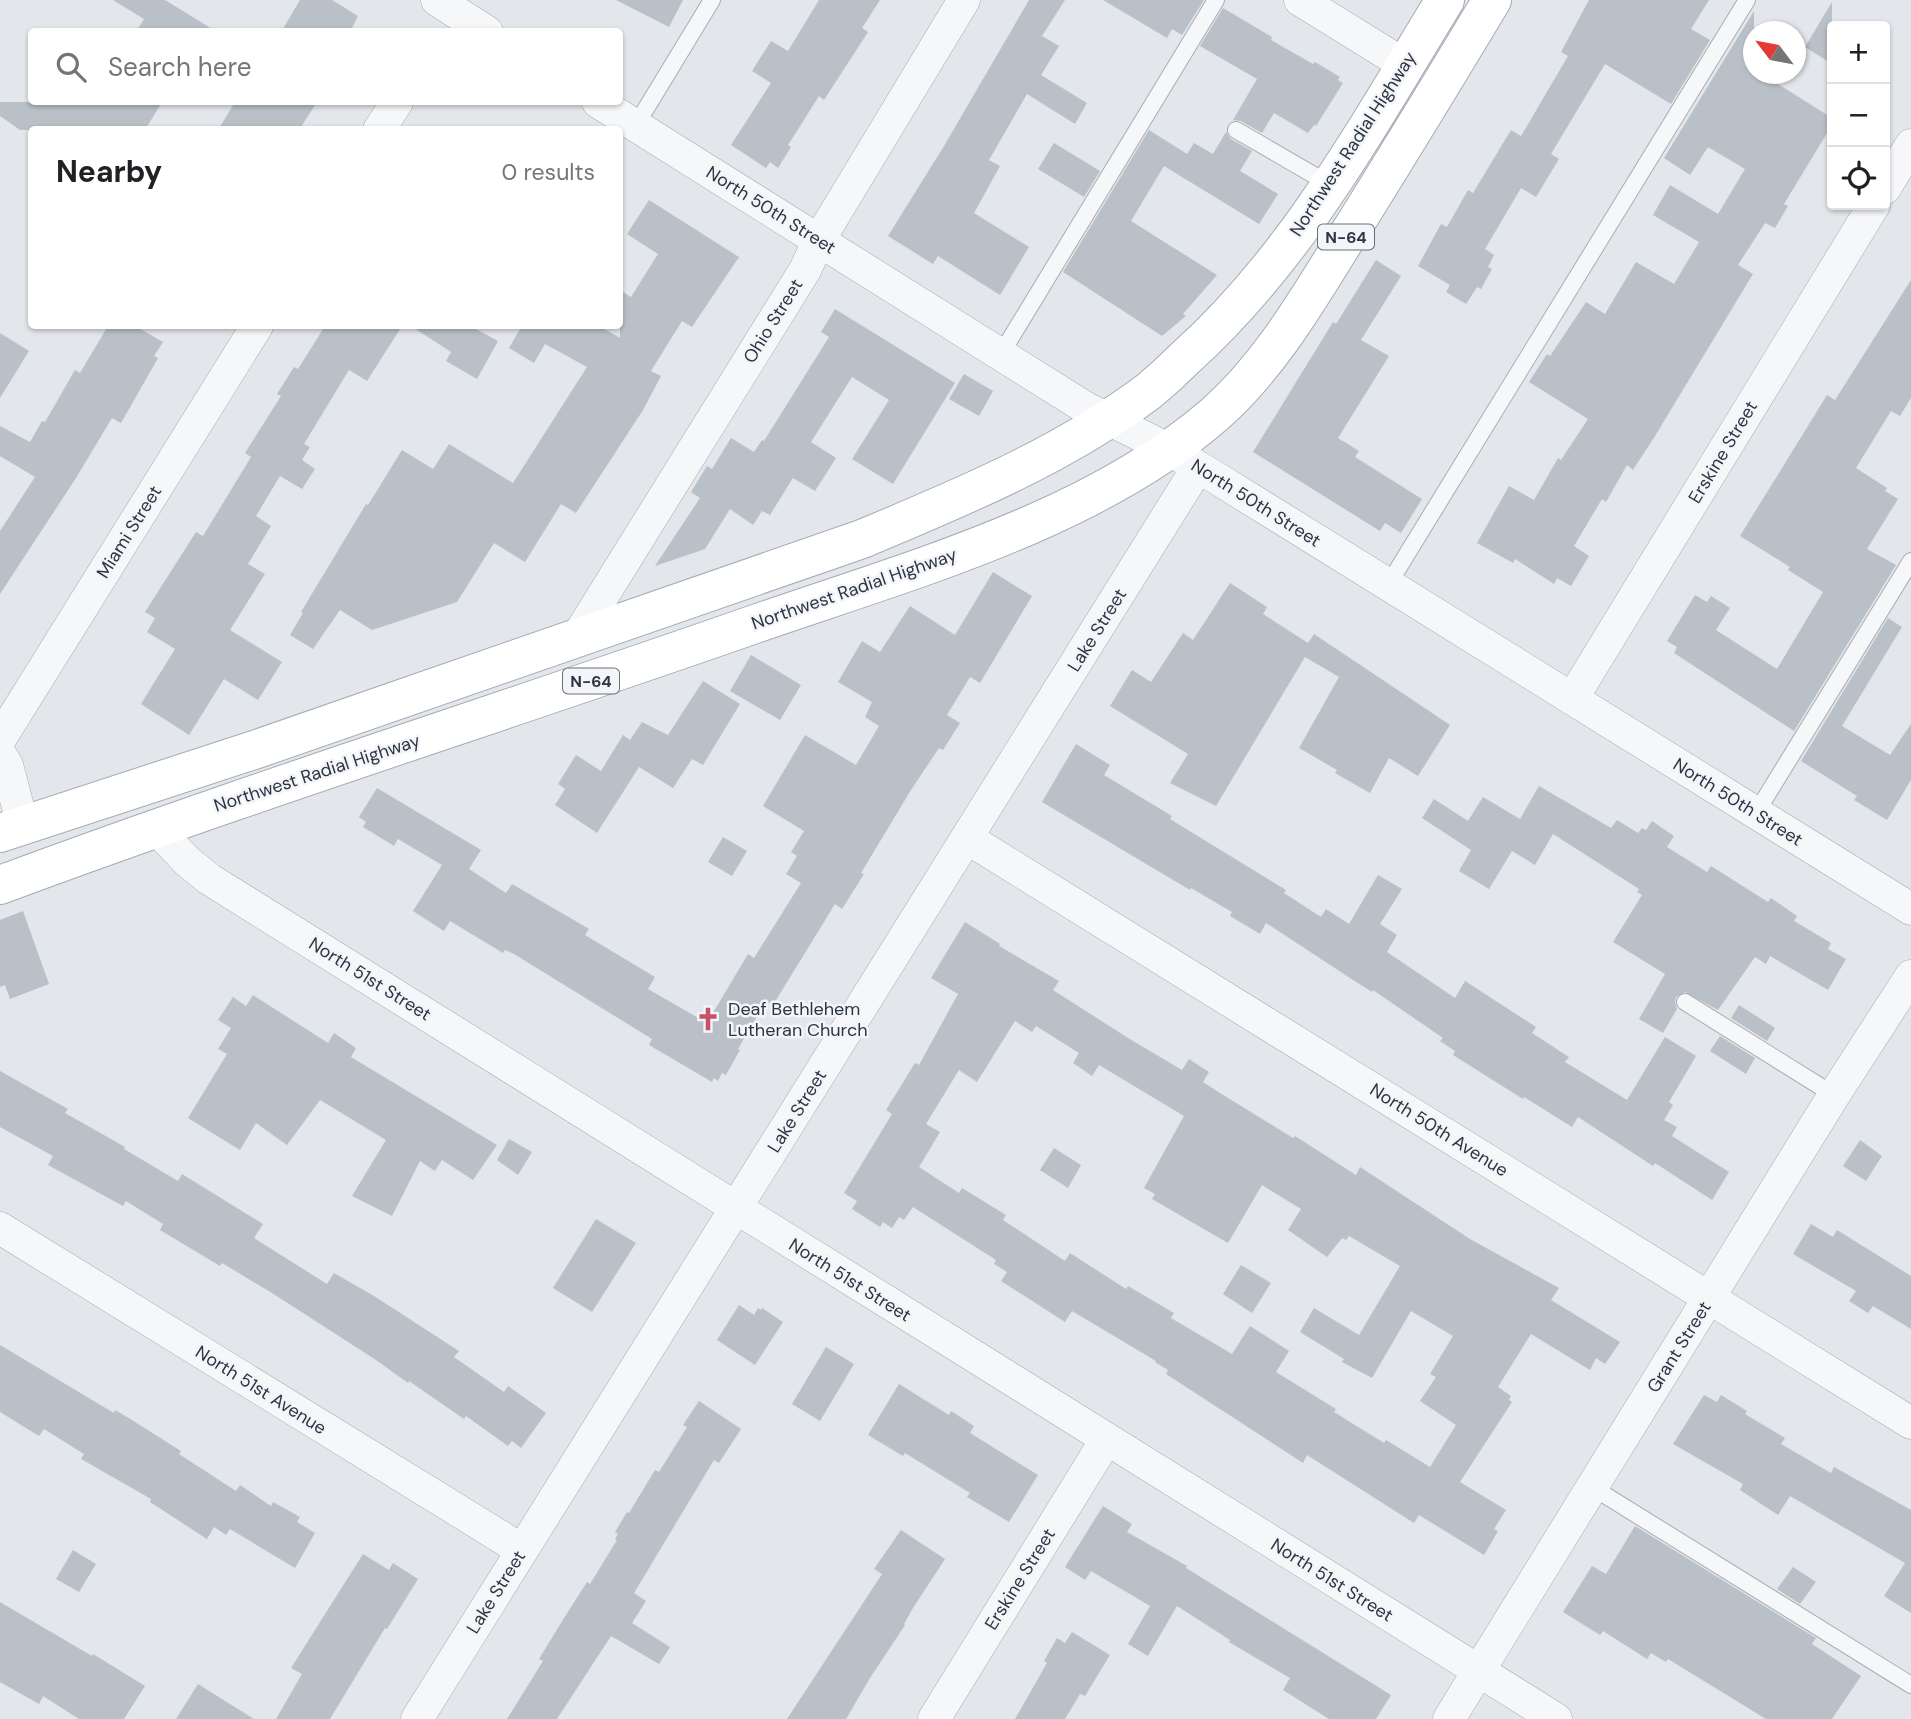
<!DOCTYPE html>
<meta charset="utf-8">
<style>
:root{--surface:#fff;--page:#f2f2f2;--text:#202124;--muted:#757577;--line:#e0e0e0}
body{margin:0;font-family:"DM Sans",sans-serif;background:var(--page);color:var(--text)}
.controls{position:absolute;right:21px;top:21px;display:grid;overflow:hidden;border-radius:7px;box-shadow:0 2px 5px #0004}
.controls button{width:63px;height:63px;display:grid;place-items:center;padding:0;border:0;border-bottom:2px solid var(--line);background:var(--surface);color:var(--text);font:35px sans-serif}
.compass{position:absolute;left:1743px;top:21px;width:63px;height:63px;border-radius:50%;background:var(--surface);box-shadow:0 2px 5px #0004;rotate:302deg}
.list{margin:0;padding:0;list-style:none}
h2{display:flex;justify-content:space-between;align-items:center;height:91px;margin:0;padding:0 28px;font-size:30px}
h2 small{font-size:23px;font-weight:400;color:var(--muted)}
.icon{flex:none;width:38px;height:38px;fill:none;stroke:currentColor;stroke-width:2;stroke-linecap:round;stroke-linejoin:round}
.map{position:relative;flex:none;width:1911px;height:1719px;overflow:hidden}
.search{position:absolute;background:var(--surface);box-shadow:0 2px 5px #0004;left:28px;top:28px;width:595px;height:77px;display:flex;align-items:center;gap:18px;box-sizing:border-box;padding:0 24px;border-radius:7px;color:var(--muted);font-size:26px}
.panel{position:absolute;background:var(--surface);box-shadow:0 2px 5px #0004;left:28px;top:126px;width:595px;height:203px;border-radius:7px}
.map>svg:first-child{display:block}
.building{fill:#bac0c7;fill-rule:evenodd}
.lines{fill:none;stroke-linecap:round;stroke-linejoin:round}
.lane-casing{stroke:#a8adb4;stroke-width:18}
.street-casing{stroke:#a8adb4;stroke-width:33}
.primary-casing{stroke:#a3abb5;stroke-width:40}
.lane{stroke:#f6f7f9;stroke-width:16}
.street{stroke:#f6f7f9;stroke-width:32}
.primary{stroke:#fff;stroke-width:38}
.labels{text-anchor:middle;dominant-baseline:central;stroke-width:5;stroke-linejoin:round;paint-order:stroke}
.shield{fill:#f3f5f8;stroke:#686f79;stroke-width:2}
.shield-label{font-size:16px;font-weight:bold;fill:#2c3542}
.street-label{font-size:18px;fill:#2c3542;stroke:#f3f5f8}
.poi-label{font-size:18px;fill:#2c3542;stroke:#f3f5f8;text-anchor:start}
</style>
<div class="map">
<svg width="1911" height="1719" viewBox="0 0 1911 1719">
<rect width="100%" height="100%" fill="#e3e6ea"/>
<path class="building" d="M 113,0 L 165,0 L 217,32 L 136,32 L 144,19 Z
M 300,0 L 332,0 L 358,16 L 350,32 L 281,32 Z
M 616,0 L 683,0 L 669,27 Z
M 819,0 L 880,0 L 862,28 L 868,32 L 824,100 L 819,96 L 802,123 L 788,145 L 791,147 L 778,168 L 770,162 L 766,168 L 731,145 L 771,83 L 752,71 L 771,41 L 788,51 Z
M 1029,0 L 1065,0 L 1042,36 L 1059,46 L 1041,75 L 1087,103 L 1075,124 L 1027,94 L 989,160 L 1000,166 L 974,213 L 1029,247 L 1000,295 L 938,256 L 933,264 L 888,236 L 944,146 Z
M 1103,0 L 1204,0 L 1182,35 L 1172,29 L 1167,38 Z
M 1589,0 L 1709,0 L 1691,29 L 1710,40 L 1671,104 L 1605,64 L 1551,154 L 1559,159 L 1536,197 L 1521,188 L 1485,249 L 1494,255 L 1488,267 L 1492,269 L 1481,289 L 1477,287 L 1466,304 L 1446,292 L 1450,285 L 1418,266 L 1441,224 L 1447,227 L 1468,190 L 1473,193 L 1511,130 L 1521,136 L 1568,56 L 1561,52 Z
M 1832,2 L 1832,64 L 1805,47 Z
M 1223,8 L 1272,37 L 1271,40 L 1313,64 L 1315,62 L 1340,77 L 1338,80 L 1343,83 L 1316,126 L 1314,125 L 1308,133 L 1274,113 L 1262,133 L 1241,121 L 1233,120 L 1257,79 L 1200,46 Z
M 1754,11 L 1754,74 L 1762,74 L 1832,118 L 1832,125 L 1784,204 L 1788,206 L 1775,228 L 1765,223 L 1738,265 L 1753,274 L 1655,436 L 1633,470 L 1627,465 L 1606,502 L 1602,499 L 1574,546 L 1589,556 L 1571,586 L 1557,578 L 1554,584 L 1515,559 L 1513,563 L 1477,543 L 1509,486 L 1534,500 L 1558,458 L 1561,460 L 1588,419 L 1529,382 L 1547,354 L 1550,356 L 1586,302 L 1605,314 L 1636,262 L 1674,284 L 1699,242 L 1653,215 L 1670,185 L 1718,214 L 1745,169 L 1708,147 L 1690,175 L 1664,158 Z
M 0,102 L 162,102 L 145,130 L 20,130 L 0,116 Z
M 235,102 L 317,102 L 299,130 L 218,130 Z
M 1149,130 L 1187,154 L 1194,143 L 1213,154 L 1226,132 L 1231,139 L 1252,151 L 1240,171 L 1278,194 L 1259,224 L 1164,166 L 1131,221 L 1217,275 L 1183,314 L 1186,316 L 1162,336 L 1063,272 Z
M 1054,143 L 1100,171 L 1084,197 L 1038,169 Z
M 649,200 L 739,257 L 692,327 L 682,321 L 651,371 L 661,376 L 643,410 L 576,513 L 561,504 L 525,562 L 494,543 L 457,602 L 372,630 L 340,610 L 313,649 L 290,635 L 303,613 L 301,612 L 366,504 L 368,505 L 402,450 L 433,469 L 449,444 L 513,483 L 587,367 L 545,344 L 534,363 L 509,348 L 520,329 L 514,326 L 599,326 L 620,338 L 620,290 L 631,297 L 658,254 L 627,234 Z
M 1376,260 L 1401,276 L 1361,340 L 1389,356 L 1338,438 L 1359,451 L 1355,457 L 1422,499 L 1401,533 L 1385,523 L 1380,531 L 1253,452 L 1333,322 L 1336,324 Z
M 1911,280 L 1911,398 L 1900,416 L 1891,411 L 1856,468 L 1887,488 L 1885,491 L 1898,499 L 1867,549 L 1896,565 L 1794,731 L 1674,653 L 1677,647 L 1667,641 L 1695,595 L 1707,602 L 1711,596 L 1730,608 L 1716,630 L 1777,669 L 1823,592 L 1788,570 L 1790,567 L 1740,536 L 1827,395 L 1835,400 Z
M 835,309 L 955,383 L 893,484 L 852,459 L 889,400 L 852,377 L 811,442 L 836,458 L 815,491 L 793,478 L 770,515 L 762,511 L 753,525 L 730,509 L 705,549 L 655,566 L 700,498 L 691,492 L 707,466 L 712,469 L 731,438 L 754,452 L 762,440 L 764,441 L 829,337 L 821,332 Z
M 108,326 L 135,326 L 163,342 L 154,356 L 158,358 L 121,423 L 112,418 L 76,478 L 0,594 L 0,531 L 35,477 L 0,456 L 0,426 L 30,442 L 42,421 L 45,422 L 75,370 L 80,373 Z
M 325,326 L 402,326 L 367,381 L 349,370 L 304,444 L 310,447 L 302,460 L 315,469 L 302,489 L 280,476 L 256,516 L 271,526 L 248,564 L 265,574 L 230,630 L 282,662 L 258,700 L 224,679 L 189,735 L 141,704 L 175,649 L 147,632 L 155,618 L 145,612 L 196,532 L 203,536 L 251,457 L 245,453 L 281,396 L 277,394 L 294,367 L 298,369 Z
M 411,326 L 470,326 L 498,341 L 477,379 L 446,361 L 451,352 Z
M 0,333 L 29,351 L 0,398 Z
M 964,374 L 993,391 L 979,416 L 949,399 Z
M 993,572 L 1032,596 L 980,683 L 970,677 L 947,715 L 960,723 L 943,750 L 939,748 L 911,790 L 861,873 L 864,874 L 842,909 L 835,904 L 773,1005 L 766,1001 L 738,1049 L 740,1050 L 726,1075 L 722,1073 L 718,1081 L 714,1078 L 712,1082 L 649,1045 L 652,1039 L 514,954 L 505,950 L 503,953 L 450,921 L 444,931 L 413,911 L 442,865 L 398,839 L 394,846 L 363,827 L 366,822 L 359,817 L 377,788 L 481,850 L 469,869 L 506,893 L 512,884 L 589,929 L 585,935 L 655,977 L 648,989 L 707,1023 L 748,954 L 754,958 L 801,883 L 786,874 L 797,856 L 791,852 L 804,831 L 763,806 L 805,735 L 856,765 L 879,726 L 865,717 L 872,702 L 838,682 L 862,641 L 880,652 L 910,606 L 955,635 Z
M 1230,583 L 1267,607 L 1263,614 L 1308,643 L 1314,634 L 1450,725 L 1418,776 L 1389,758 L 1370,793 L 1335,773 L 1337,770 L 1299,748 L 1339,677 L 1305,657 L 1216,806 L 1170,783 L 1188,754 L 1110,706 L 1132,670 L 1151,682 L 1183,633 L 1193,640 Z
M 1888,618 L 1902,627 L 1842,726 L 1890,755 L 1911,724 L 1911,780 L 1887,820 L 1854,800 L 1857,796 L 1801,761 Z
M 751,655 L 801,685 L 780,720 L 730,691 Z
M 703,681 L 740,704 L 703,765 L 692,759 L 673,788 L 639,767 L 597,833 L 555,805 L 565,789 L 558,784 L 576,755 L 601,771 L 623,735 L 630,740 L 642,722 L 668,735 Z
M 1076,744 L 1110,765 L 1104,775 L 1172,816 L 1170,819 L 1286,890 L 1284,893 L 1321,917 L 1326,909 L 1349,924 L 1378,875 L 1402,889 L 1380,924 L 1397,935 L 1387,952 L 1455,998 L 1465,981 L 1536,1027 L 1532,1033 L 1569,1057 L 1565,1062 L 1627,1100 L 1665,1037 L 1696,1056 L 1669,1102 L 1673,1105 L 1664,1120 L 1677,1127 L 1672,1136 L 1729,1172 L 1712,1200 L 1655,1163 L 1653,1166 L 1578,1117 L 1572,1127 L 1524,1097 L 1523,1099 L 1453,1055 L 1455,1051 L 1440,1041 L 1443,1038 L 1373,990 L 1372,992 L 1350,978 L 1266,923 L 1260,934 L 1230,916 L 1232,912 L 1191,888 L 1190,890 L 1042,802 Z
M 1539,786 L 1611,828 L 1617,820 L 1638,833 L 1642,828 L 1646,830 L 1652,821 L 1674,836 L 1667,847 L 1707,872 L 1711,866 L 1768,902 L 1771,898 L 1797,916 L 1794,921 L 1831,943 L 1828,949 L 1846,959 L 1828,990 L 1770,956 L 1766,964 L 1755,957 L 1718,1010 L 1685,992 L 1676,997 L 1675,1002 L 1677,1009 L 1663,1033 L 1639,1019 L 1665,974 L 1613,942 L 1642,895 L 1637,892 L 1639,889 L 1553,834 L 1535,865 L 1512,851 L 1489,889 L 1459,871 L 1471,850 L 1422,818 L 1434,799 L 1468,821 L 1483,797 L 1520,819 Z
M 723,837 L 747,851 L 732,876 L 708,862 Z
M 23,911 L 49,984 L 10,999 L 5,985 L 0,987 L 0,920 Z
M 965,922 L 1000,944 L 999,946 L 1059,981 L 1053,990 L 1128,1038 L 1182,1070 L 1189,1059 L 1209,1072 L 1203,1082 L 1220,1093 L 1293,1138 L 1295,1136 L 1356,1175 L 1360,1167 L 1470,1239 L 1559,1288 L 1551,1300 L 1620,1342 L 1605,1364 L 1596,1358 L 1590,1370 L 1531,1334 L 1498,1387 L 1511,1396 L 1509,1400 L 1512,1402 L 1460,1482 L 1506,1510 L 1494,1529 L 1498,1531 L 1484,1555 L 1419,1515 L 1414,1523 L 1307,1455 L 1303,1463 L 1166,1374 L 1168,1370 L 1155,1362 L 1156,1361 L 1072,1311 L 1065,1322 L 1001,1281 L 1007,1272 L 994,1264 L 996,1260 L 913,1207 L 904,1220 L 899,1217 L 892,1228 L 883,1222 L 880,1227 L 852,1209 L 857,1201 L 844,1193 L 892,1114 L 886,1110 L 915,1063 L 919,1065 L 958,994 L 931,978 ZM 1015,1021 L 1032,1032 L 1036,1026 L 1079,1053 L 1073,1063 L 1092,1076 L 1099,1065 L 1184,1116 L 1144,1188 L 1155,1194 L 1152,1199 L 1228,1243 L 1262,1185 L 1301,1209 L 1288,1230 L 1327,1257 L 1342,1238 L 1346,1240 L 1349,1236 L 1400,1266 L 1359,1335 L 1314,1308 L 1300,1332 L 1344,1359 L 1342,1362 L 1372,1378 L 1411,1311 L 1453,1336 L 1430,1374 L 1436,1377 L 1420,1401 L 1456,1425 L 1430,1467 L 1386,1440 L 1384,1443 L 1334,1412 L 1336,1409 L 1276,1372 L 1289,1351 L 1250,1326 L 1232,1354 L 1171,1318 L 1174,1313 L 1128,1286 L 1126,1289 L 1070,1253 L 1065,1261 L 1003,1220 L 1006,1215 L 962,1188 L 959,1193 L 919,1167 L 940,1132 L 926,1124 L 959,1070 L 977,1082 Z
M 253,995 L 328,1043 L 334,1033 L 356,1048 L 351,1057 L 497,1145 L 473,1180 L 442,1160 L 435,1171 L 420,1161 L 392,1216 L 352,1196 L 386,1140 L 320,1100 L 287,1145 L 256,1123 L 240,1150 L 188,1118 L 227,1054 L 218,1049 L 231,1028 L 218,1020 L 233,997 L 246,1006 Z
M 1739,1005 L 1775,1028 L 1767,1041 L 1731,1018 Z
M 1720,1036 L 1755,1058 L 1746,1074 L 1710,1051 Z
M 0,1071 L 68,1109 L 65,1113 L 125,1147 L 124,1149 L 178,1181 L 182,1174 L 263,1224 L 254,1238 L 327,1284 L 334,1273 L 374,1296 L 459,1351 L 454,1357 L 504,1392 L 508,1386 L 546,1413 L 521,1448 L 512,1441 L 508,1446 L 466,1416 L 464,1419 L 409,1381 L 408,1383 L 376,1360 L 272,1293 L 222,1263 L 220,1266 L 160,1230 L 163,1224 L 126,1201 L 123,1206 L 48,1165 L 53,1156 L 0,1127 Z
M 509,1139 L 532,1152 L 518,1175 L 497,1160 Z
M 1860,1140 L 1882,1156 L 1866,1181 L 1843,1166 Z
M 1054,1148 L 1081,1165 L 1068,1188 L 1040,1170 Z
M 596,1219 L 636,1243 L 592,1312 L 553,1288 Z
M 1811,1224 L 1833,1237 L 1837,1230 L 1911,1276 L 1911,1329 L 1873,1306 L 1868,1313 L 1849,1301 L 1856,1291 L 1793,1254 Z
M 1241,1265 L 1271,1283 L 1252,1313 L 1223,1294 Z
M 739,1305 L 754,1315 L 758,1308 L 761,1310 L 762,1308 L 783,1322 L 755,1365 L 717,1340 Z
M 0,1345 L 114,1413 L 115,1410 L 127,1417 L 181,1451 L 179,1454 L 236,1491 L 240,1485 L 271,1506 L 273,1502 L 300,1517 L 297,1522 L 315,1533 L 295,1568 L 230,1529 L 226,1535 L 214,1527 L 207,1539 L 150,1502 L 151,1499 L 81,1459 L 84,1454 L 44,1429 L 39,1436 L 0,1412 Z
M 826,1347 L 854,1364 L 820,1421 L 792,1404 Z
M 899,1384 L 949,1415 L 951,1411 L 974,1426 L 970,1433 L 1038,1475 L 1009,1522 L 967,1497 L 970,1493 L 905,1453 L 903,1456 L 868,1435 Z
M 1704,1395 L 1717,1402 L 1721,1395 L 1747,1411 L 1745,1414 L 1785,1438 L 1781,1444 L 1831,1473 L 1834,1467 L 1911,1510 L 1911,1613 L 1884,1596 L 1905,1563 L 1790,1496 L 1778,1515 L 1740,1490 L 1743,1484 L 1673,1444 Z
M 699,1401 L 741,1429 L 719,1463 L 714,1460 L 634,1593 L 646,1601 L 632,1623 L 670,1647 L 659,1664 L 611,1636 L 557,1719 L 507,1719 L 543,1661 L 539,1659 L 564,1618 L 587,1582 L 590,1584 L 617,1540 L 615,1539 L 618,1534 L 615,1532 L 627,1512 L 629,1513 L 655,1470 L 659,1472 L 687,1427 L 683,1425 Z
M 1103,1506 L 1132,1524 L 1127,1532 L 1187,1566 L 1186,1568 L 1391,1695 L 1376,1719 L 1329,1719 L 1283,1690 L 1290,1678 L 1229,1642 L 1230,1640 L 1177,1606 L 1148,1656 L 1128,1644 L 1150,1606 L 1091,1571 L 1085,1580 L 1065,1567 Z
M 1635,1526 L 1816,1638 L 1812,1644 L 1861,1676 L 1832,1719 L 1766,1719 L 1668,1659 L 1666,1662 L 1651,1653 L 1647,1659 L 1603,1631 L 1600,1635 L 1563,1612 L 1592,1566 L 1606,1574 Z
M 901,1530 L 945,1559 L 913,1608 L 904,1624 L 905,1625 L 870,1678 L 846,1719 L 787,1719 L 882,1574 L 874,1569 Z
M 73,1550 L 96,1564 L 79,1592 L 56,1579 Z
M 363,1554 L 389,1570 L 393,1563 L 418,1579 L 387,1629 L 385,1628 L 330,1719 L 276,1719 L 302,1674 L 291,1668 Z
M 1793,1567 L 1816,1582 L 1800,1604 L 1777,1589 Z
M 0,1602 L 92,1656 L 93,1654 L 145,1686 L 124,1719 L 79,1719 L 43,1696 L 39,1704 L 0,1682 Z
M 1072,1632 L 1110,1655 L 1085,1696 L 1080,1694 L 1065,1719 L 1015,1719 L 1047,1663 L 1044,1661 L 1057,1638 L 1065,1643 Z
M 198,1684 L 254,1719 L 176,1719 Z"/>
<g class="lines">
<g class="lane-casing">
<path id="lane" d="M 636,125 L 712,0
M 1236,130 L 1331,185
M 1001,354 L 1216,0
M 1388,585 L 1747,0
M 1756,813 L 1911,561
M 1685,1002 L 1834,1095
M 1592,1487 L 1911,1685"/>
</g>
<g class="street-casing">
<path id="street" d="M 437,0 L 487,32
M 1300,0 L 1405,65
M 598,102 L 1086,408 L 1170,450 L 1218,479 L 1911,909
M 379,130 L 397,102
M 1885,188 L 1911,145
M 576,639 L 805,270 L 819,240 L 964,0
M 1572,699 L 1874,205
M 0,739 L 257,326
M 0,754 L 7,765 L 23,826
M 155,827 L 187,861 L 209,879 L 1556,1719
M 967,838 L 1911,1423
M 0,1228 L 522,1550
M 417,1719 L 1198,467
M 934,1719 L 1106,1440
M 1449,1719 L 1834,1095 L 1911,976"/>
</g>
<g class="primary-casing">
<path id="primary" d="M 0,833 L 257,749 L 862,539 C 960,498 1062,456 1149,391 C 1161,381 1173,370 1184,359 C 1296,259 1367,127 1445,0
M 0,885 C 250,792 504,712 755,624 C 907,571 1092,521 1215,414 C 1274,362 1313,290 1355,224 C 1401,150 1447,75 1492,0"/>
</g>
<use href="#lane" class="lane"/>
<use href="#street" class="street"/>
<use href="#primary" class="primary"/>
</g>
<defs>
<g id="church-bare" transform="scale(1.89)"><path d="M-1.2-6h2.4v3.5h3.3v2.4h-3.3V6h-2.4V-.1h-3.3v-2.4h3.3Z" fill="#c85067" stroke="#f3f5f8" stroke-width="2.5" paint-order="stroke"/></g>
</defs>
<g fill-rule="evenodd">
<use href="#church-bare" x="708" y="1019"/>
</g>
<g class="labels">
<g class="shield">
<rect x="1318" y="224.5" width="56" height="25" rx="5"/>
<rect x="563" y="668.5" width="56" height="25" rx="5"/>
</g>
<g class="shield-label">
<text x="1346" y="237">N-64</text>
<text x="591" y="681">N-64</text>
</g>
<g class="street-label">
<text transform="translate(1353 144) rotate(-57)">Northwest Radial Highway</text>
<text transform="translate(771 210) rotate(32)">North 50th Street</text>
<text transform="translate(773 321) rotate(-58)">Ohio Street</text>
<text transform="translate(1723 452) rotate(-59)">Erskine Street</text>
<text transform="translate(1256 503) rotate(32)">North 50th Street</text>
<text transform="translate(129 532) rotate(-58)">Miami Street</text>
<text transform="translate(854 589) rotate(-19)">Northwest Radial Highway</text>
<text transform="translate(1097 630) rotate(-58)">Lake Street</text>
<text transform="translate(317 773) rotate(-18)">Northwest Radial Highway</text>
<text transform="translate(1738 802) rotate(32)">North 50th Street</text>
<text transform="translate(370 979) rotate(32)">North 51st Street</text>
<text transform="translate(797 1111) rotate(-58)">Lake Street</text>
<text transform="translate(1439 1130) rotate(32)">North 50th Avenue</text>
<text transform="translate(850 1280) rotate(32)">North 51st Street</text>
<text transform="translate(1679 1347) rotate(-58)">Grant Street</text>
<text transform="translate(261 1390) rotate(32)">North 51st Avenue</text>
<text transform="translate(1020 1579) rotate(-58)">Erskine Street</text>
<text transform="translate(1332 1580) rotate(32)">North 51st Street</text>
<text transform="translate(496 1592) rotate(-58)">Lake Street</text>
</g>
<g class="poi-label">
<text x="728" y="1009">Deaf Bethlehem<tspan x="728" dy="21">Lutheran Church</tspan></text>
</g>
</g>
</svg>
<div class="controls">
<button>+</button>
<button>−</button>
<button><svg class="icon" aria-label="locate" viewBox="0 0 24 24"><circle cx="12" cy="12" r="6"/><path d="M12 2v4M12 18v4M2 12h4M18 12h4"/></svg></button>
</div>
<svg class="compass" viewBox="-18 -18 36 36"><path d="M0-13l5 13h-10z" fill="#e53935"/><path d="M0 13l5-13h-10z" fill="#757577"/></svg>
<div class="search"><svg class="icon" aria-label="search" viewBox="0 0 24 24"><circle cx="10" cy="10" r="6"/><path d="M15 15l6 6"/></svg>Search here</div>
<section class="panel">
<h2>Nearby<small>0 results</small></h2>
<ul class="list">
</ul>
</section>
</div>
